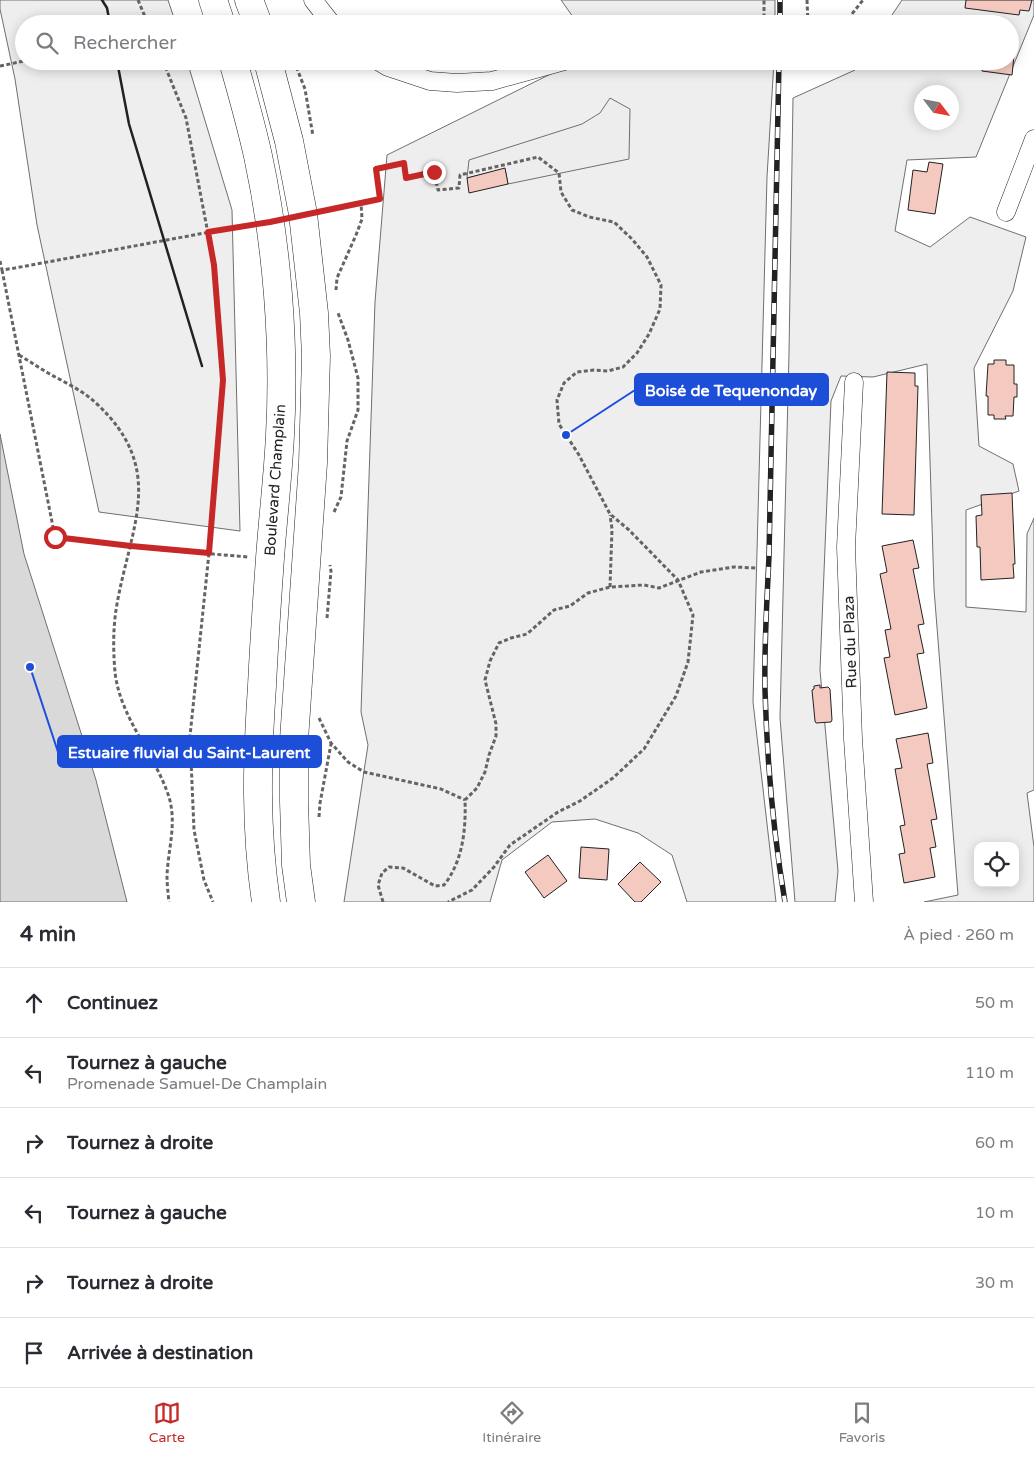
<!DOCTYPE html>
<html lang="fr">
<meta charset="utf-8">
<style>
:root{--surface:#fff;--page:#f7f7f7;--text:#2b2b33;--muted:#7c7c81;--line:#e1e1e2;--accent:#c62828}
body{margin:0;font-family:"Varela Round",sans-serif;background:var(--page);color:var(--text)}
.controls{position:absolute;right:15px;bottom:15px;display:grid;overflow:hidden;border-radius:10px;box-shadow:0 2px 12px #0003}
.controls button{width:45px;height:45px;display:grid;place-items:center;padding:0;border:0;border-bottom:1px solid var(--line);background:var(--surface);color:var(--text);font:25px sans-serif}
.compass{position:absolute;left:914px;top:85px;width:45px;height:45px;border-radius:50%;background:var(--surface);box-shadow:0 2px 12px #0003;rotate:122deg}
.stop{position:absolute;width:15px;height:15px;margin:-11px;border:4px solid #c62828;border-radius:50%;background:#fff}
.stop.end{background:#c62828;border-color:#fff;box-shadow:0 1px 5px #0008}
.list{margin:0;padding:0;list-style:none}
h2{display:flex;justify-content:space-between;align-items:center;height:65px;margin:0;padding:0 20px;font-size:21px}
h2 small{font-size:16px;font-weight:400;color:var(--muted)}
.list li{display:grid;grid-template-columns:32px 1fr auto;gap:15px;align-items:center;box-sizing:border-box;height:70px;padding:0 20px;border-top:1px solid var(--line)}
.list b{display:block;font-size:19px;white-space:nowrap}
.list p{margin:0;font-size:16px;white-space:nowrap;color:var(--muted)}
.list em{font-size:16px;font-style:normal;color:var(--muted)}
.icon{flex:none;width:28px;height:28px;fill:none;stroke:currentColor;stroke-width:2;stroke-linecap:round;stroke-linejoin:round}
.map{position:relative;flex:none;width:1034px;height:902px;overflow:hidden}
.search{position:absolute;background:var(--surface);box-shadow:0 2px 12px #0003;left:15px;right:15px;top:15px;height:55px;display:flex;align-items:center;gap:12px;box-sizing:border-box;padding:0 18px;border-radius:28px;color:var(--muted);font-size:19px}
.sheet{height:485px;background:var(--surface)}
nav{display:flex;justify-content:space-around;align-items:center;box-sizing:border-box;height:70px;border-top:1px solid var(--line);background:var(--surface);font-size:14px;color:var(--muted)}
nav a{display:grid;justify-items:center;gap:2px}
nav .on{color:var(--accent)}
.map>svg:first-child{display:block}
.green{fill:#eee;stroke:#6f6f6f;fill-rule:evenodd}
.parking{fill:#ededed;stroke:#6f6f6f}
.water{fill:#d9d9d9;stroke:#6f6f6f}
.building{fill:#f3c9c0;stroke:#222}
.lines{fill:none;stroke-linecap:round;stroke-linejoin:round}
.street-casing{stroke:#222;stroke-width:19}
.primary-casing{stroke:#222;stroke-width:29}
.path{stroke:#646464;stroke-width:3;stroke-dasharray:4 2.5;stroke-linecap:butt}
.street{stroke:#fff;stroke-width:18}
.primary{stroke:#fff;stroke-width:28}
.rail-casing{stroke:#222;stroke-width:5.5}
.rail{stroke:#fff;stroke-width:4;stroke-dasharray:11;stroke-linecap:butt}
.wall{stroke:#222;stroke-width:2.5}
.route{stroke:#c62828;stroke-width:6}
.labels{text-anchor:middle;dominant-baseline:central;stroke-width:4;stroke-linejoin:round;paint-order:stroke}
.street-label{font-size:15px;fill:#222;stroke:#fff}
.leader{fill:none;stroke:#1d4ed8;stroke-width:2}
.callout-dot{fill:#1d4ed8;stroke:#fff;stroke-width:2}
.callout{fill:#1d4ed8;stroke:#1d4ed8;stroke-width:2}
.callout-label{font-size:16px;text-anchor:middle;font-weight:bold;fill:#fff}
</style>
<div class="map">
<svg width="1034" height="902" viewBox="0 0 1034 902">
<rect width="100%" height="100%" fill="#fff"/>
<path class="green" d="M 0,0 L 168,0 L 176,24 L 24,24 L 24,61 L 187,61 L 232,210 L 240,531 L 99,512 L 37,225 L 15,79 L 0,9 Z
M 561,0 L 775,0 L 775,24 L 578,24 Z
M 902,0 L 1034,0 L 1034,15 L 976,157 L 907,160 L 895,231 L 930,247 L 970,217 L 1026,237 L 1013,291 L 974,368 L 979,446 L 1013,464 L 1019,491 L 966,510 L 966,607 L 1026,612 L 1027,534 L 1034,518 L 1034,790 L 1027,793 L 1034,847 L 1034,902 L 924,902 L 958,895 L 934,589 L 927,364 L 873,377 L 841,376 L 831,401 L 820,670 L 838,871 L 835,902 L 795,902 L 780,718 L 789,353 L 793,98 L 855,70 L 861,61 L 1010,61 L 1010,24 L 886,24 ZM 922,92 L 952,92 L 952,122 L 922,122 ZM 978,846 L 1015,846 L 1015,883 L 978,883 Z
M 577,61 L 774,61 L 767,177 L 753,702 L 776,902 L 687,902 L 672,855 L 638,833 L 595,819 L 552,822 L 502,860 L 490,902 L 344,902 L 368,745 L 361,712 L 375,302 L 387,155 Z"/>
<path class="parking" d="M 610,98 L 630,109 L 629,159 L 508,184 L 505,169 L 467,178 L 469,160 L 582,124 L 600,113 Z"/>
<path class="water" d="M 0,434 L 24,554 L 96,780 L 127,902 L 0,902 Z"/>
<path class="building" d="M 966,0 L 1032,0 L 1029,11 L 1020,10 L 1019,15 L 965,8 Z
M 1010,35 L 1012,35 L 1011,46 L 1015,46 L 1012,75 L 982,71 L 983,61 L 1010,61 Z
M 929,162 L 943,164 L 935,214 L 908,210 L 913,170 L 927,172 Z
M 505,168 L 508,184 L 469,193 L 467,178 Z
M 994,360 L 1006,360 L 1006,365 L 1014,365 L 1014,384 L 1017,384 L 1017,397 L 1014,397 L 1013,416 L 1005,416 L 1006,419 L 994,419 L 994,415 L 988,415 L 988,396 L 986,396 L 988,364 L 994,364 Z
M 887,372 L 915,373 L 915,386 L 918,386 L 914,515 L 882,514 Z
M 1012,493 L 1015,564 L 1013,564 L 1014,578 L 981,580 L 980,547 L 977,547 L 976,516 L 982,515 L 981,495 Z
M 913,540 L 919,568 L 913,569 L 924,624 L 918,625 L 924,653 L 917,654 L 927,708 L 895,715 L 884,658 L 890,657 L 885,630 L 891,629 L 880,574 L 887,572 L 882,546 Z
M 820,685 L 820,688 L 828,687 L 830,689 L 832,720 L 831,722 L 816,723 L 815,721 L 812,690 L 814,689 L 814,686 Z
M 928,733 L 933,763 L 927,764 L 937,819 L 931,820 L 936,847 L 930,848 L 935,877 L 904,883 L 899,854 L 905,853 L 900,826 L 905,825 L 895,769 L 902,768 L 896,739 Z
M 581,847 L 609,849 L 607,880 L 579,878 Z
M 548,855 L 567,881 L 544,898 L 525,872 Z
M 640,862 L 661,882 L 641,902 L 635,902 L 618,884 Z"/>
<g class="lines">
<g class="street-casing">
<path id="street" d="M 313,0 L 332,24
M 378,61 L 388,67 L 430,81 L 457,83 L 492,81 L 564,61
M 1006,212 L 1034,139
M 854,382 L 846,547 L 853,739 L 864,902"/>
</g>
<g class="primary-casing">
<path id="primary" d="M 213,0 L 221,24
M 249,0 L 258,24
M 233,61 C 242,93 251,124 258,156 C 277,244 285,345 280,435 C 278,476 273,517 270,558 C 267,601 264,643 262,686 C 257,759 255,828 266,902
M 268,61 L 289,141 L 303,214 L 314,313 L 316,356 L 313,463 L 294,740 L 294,801 L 296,865 L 301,902"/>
</g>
<path class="path" d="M 138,0 L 148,24
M 807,0 L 808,24
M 764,24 L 764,0
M 844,24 L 863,0
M 163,61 L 186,118 L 214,265 L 223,380 L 209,553 L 190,736 L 194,830 L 204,880 L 213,902
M 294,61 L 305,89 L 313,136
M 0,66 L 24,61
M 325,211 L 380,199 L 376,169 L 404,163 L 406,178 L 434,172 L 438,190 L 459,188 L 460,175 L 538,157 L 559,173 L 561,192 L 572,210 L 589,217 L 614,222 L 632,239 L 647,257 L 661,285 L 660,309 L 649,334 L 637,353 L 623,367 L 608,371 L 594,370 L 577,372 L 564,383 L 557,400 L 559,424 L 579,455 L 610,514 L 629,530 L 678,580 L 693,615 L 688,662 L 676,696 L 644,749 L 613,778 L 580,801 L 558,812 L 510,845 L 494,867 L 472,890 L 448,902
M 0,261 L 2,270 L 15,268 L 248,225
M 2,270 L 55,537 L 131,547 L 248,557
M 336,290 L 337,278 L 356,235 L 362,219 L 361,203
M 19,355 C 29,361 38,367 48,373 C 64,382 82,390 96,403 C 167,469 131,525 117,604 C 113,626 113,649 115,672 C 120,718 155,754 169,797 C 177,824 168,849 167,876 C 167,884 168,893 169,902
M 334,512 L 341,497 L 347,441 L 358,410 L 358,378 L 348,340 L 338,313
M 610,587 L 612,529 L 610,515
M 327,618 L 331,571 L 330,565
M 319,718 L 331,743 L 348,762 L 364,772 L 441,789 L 465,800
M 319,817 L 320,803 L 331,744
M 383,902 L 378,885 L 382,873 L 389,867 L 403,868 L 435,886 L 444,885 C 463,861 466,829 465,800 L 477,788 L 485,772 L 489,755 L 496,736 L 496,724 L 485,680 L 490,661 L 499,643 L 511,638 L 527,634 L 554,610 L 570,606 L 588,593 L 610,587 L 644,585 L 659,588 L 701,572 L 734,567 L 757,568"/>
<use href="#street" class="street"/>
<use href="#primary" class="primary"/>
<g class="rail-casing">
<path id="rail" d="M 780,24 L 780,0
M 779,61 L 769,556 C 767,601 764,645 765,690 C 767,761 773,831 785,902"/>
</g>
<use href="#rail" class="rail"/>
<path class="wall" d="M 102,0 L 107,8 L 110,24
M 117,61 L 129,124 L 202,366"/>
</g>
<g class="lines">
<path class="route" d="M 55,537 L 131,546 L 209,553 L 223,380 L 214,265 L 208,232 L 270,222 L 380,199 L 376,169 L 404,163 L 406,178 L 434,172"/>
</g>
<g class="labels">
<g class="street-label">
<text transform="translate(275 480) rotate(-86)">Boulevard Champlain</text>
<text transform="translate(850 642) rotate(-92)">Rue du Plaza</text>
</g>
</g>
<path class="leader" d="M566 435L635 390M30 667L58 752"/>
<g class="callout-dot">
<circle cx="566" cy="435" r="5"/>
<circle cx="30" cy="667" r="5"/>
</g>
<g class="callout">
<rect x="635" y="374" width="193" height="31" rx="5"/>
<rect x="58" y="736" width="263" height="31" rx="5"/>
</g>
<g class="callout-label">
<text x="731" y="396">Boisé de Tequenonday</text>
<text x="189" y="758">Estuaire fluvial du Saint-Laurent</text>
</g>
</svg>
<div class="controls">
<button><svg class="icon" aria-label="locate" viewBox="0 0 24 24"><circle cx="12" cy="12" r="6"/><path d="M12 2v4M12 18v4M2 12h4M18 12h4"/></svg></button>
</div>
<svg class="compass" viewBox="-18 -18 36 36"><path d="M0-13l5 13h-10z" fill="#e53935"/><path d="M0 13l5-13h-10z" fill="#7c7c81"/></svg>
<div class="stop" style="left:55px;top:537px"></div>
<div class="stop end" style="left:434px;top:172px"></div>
<div class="search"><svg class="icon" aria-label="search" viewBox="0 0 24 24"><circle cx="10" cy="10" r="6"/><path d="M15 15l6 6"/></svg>Rechercher</div>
</div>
<section class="sheet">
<h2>4 min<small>À pied · 260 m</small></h2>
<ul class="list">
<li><svg class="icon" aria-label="ahead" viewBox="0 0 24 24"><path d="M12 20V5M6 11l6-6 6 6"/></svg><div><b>Continuez</b></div><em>50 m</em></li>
<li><svg class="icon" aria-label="left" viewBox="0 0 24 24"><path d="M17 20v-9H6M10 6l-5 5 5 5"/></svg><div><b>Tournez à gauche</b><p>Promenade Samuel-De Champlain</p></div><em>110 m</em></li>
<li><svg class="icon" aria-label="right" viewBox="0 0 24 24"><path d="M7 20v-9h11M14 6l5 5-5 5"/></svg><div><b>Tournez à droite</b></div><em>60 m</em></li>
<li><svg class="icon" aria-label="left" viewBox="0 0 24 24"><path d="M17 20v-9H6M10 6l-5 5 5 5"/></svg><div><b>Tournez à gauche</b></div><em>10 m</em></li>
<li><svg class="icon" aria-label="right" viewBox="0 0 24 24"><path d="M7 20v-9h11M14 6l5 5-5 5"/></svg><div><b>Tournez à droite</b></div><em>30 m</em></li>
<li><svg class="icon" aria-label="arrive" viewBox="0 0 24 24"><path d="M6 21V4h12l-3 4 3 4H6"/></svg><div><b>Arrivée à destination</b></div></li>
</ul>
</section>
<nav>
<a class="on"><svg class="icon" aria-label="map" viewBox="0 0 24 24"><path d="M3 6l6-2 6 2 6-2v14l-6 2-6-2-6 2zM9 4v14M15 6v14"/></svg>Carte</a>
<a><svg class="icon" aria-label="directions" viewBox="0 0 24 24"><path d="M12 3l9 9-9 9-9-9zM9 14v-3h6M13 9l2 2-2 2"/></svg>Itinéraire</a>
<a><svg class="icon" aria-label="saved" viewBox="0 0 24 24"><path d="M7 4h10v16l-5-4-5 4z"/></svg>Favoris</a>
</nav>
